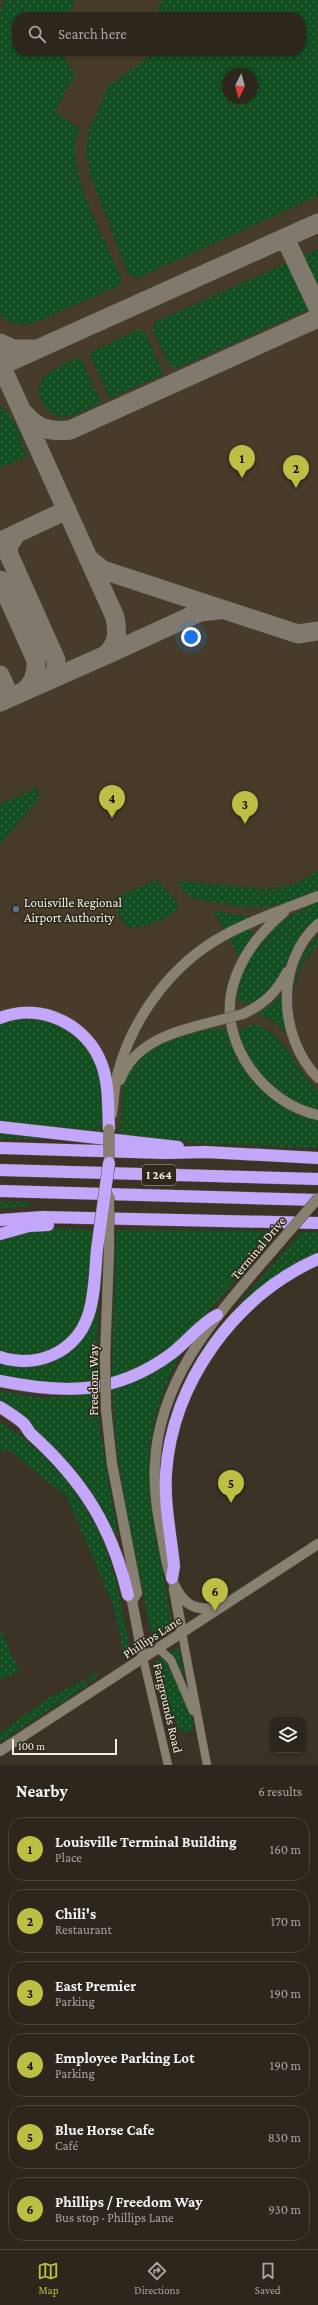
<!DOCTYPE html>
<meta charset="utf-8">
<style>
:root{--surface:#2c261c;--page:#342e25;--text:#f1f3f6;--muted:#a6a5a3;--line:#48433b;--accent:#bcbf43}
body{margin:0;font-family:"Crimson Pro",serif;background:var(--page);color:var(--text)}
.controls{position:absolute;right:12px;bottom:12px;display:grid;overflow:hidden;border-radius:8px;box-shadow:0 2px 6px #0003}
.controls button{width:36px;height:36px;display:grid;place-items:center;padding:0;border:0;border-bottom:1px solid var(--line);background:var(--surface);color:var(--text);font:20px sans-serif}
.compass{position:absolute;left:222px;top:68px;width:36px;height:36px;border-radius:50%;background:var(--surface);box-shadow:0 2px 6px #0003;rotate:186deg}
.scale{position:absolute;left:12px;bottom:10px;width:105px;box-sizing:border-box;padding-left:4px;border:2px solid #f2eee6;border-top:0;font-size:11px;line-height:14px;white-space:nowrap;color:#f2eee6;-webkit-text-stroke:3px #2f291c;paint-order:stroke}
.you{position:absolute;left:191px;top:637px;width:14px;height:14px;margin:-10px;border:3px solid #fff;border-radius:50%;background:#1a73e8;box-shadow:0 0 0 6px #1a73e833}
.badge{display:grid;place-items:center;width:26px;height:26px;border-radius:50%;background:var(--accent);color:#111;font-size:13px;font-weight:700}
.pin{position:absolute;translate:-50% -33px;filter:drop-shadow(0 1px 2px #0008)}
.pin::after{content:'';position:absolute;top:21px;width:14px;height:12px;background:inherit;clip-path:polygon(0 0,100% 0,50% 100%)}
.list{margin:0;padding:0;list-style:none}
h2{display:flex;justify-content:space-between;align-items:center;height:52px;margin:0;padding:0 16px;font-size:17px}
h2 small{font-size:13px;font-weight:400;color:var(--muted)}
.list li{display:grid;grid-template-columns:26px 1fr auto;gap:12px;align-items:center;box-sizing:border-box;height:64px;margin:0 8px 8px;padding:0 8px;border:1px solid var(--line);border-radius:16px}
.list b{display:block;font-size:15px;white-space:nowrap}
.list p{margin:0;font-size:13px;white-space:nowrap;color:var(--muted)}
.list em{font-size:13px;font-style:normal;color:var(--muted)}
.icon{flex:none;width:22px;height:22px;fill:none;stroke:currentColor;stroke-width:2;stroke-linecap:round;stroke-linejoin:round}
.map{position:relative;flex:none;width:318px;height:1765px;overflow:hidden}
.search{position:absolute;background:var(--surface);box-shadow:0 2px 6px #0003;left:12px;right:12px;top:12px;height:44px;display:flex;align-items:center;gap:10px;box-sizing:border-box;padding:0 14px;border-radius:16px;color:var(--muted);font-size:15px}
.sheet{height:484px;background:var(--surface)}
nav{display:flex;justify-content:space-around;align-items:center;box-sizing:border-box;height:56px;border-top:1px solid var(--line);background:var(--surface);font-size:11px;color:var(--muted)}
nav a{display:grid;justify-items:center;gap:2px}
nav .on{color:var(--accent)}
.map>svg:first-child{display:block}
.built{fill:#463c29;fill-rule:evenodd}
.grass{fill:url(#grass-dots);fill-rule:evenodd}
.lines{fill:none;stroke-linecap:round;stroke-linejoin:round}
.taxiway{stroke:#7f796e;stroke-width:19}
.minor-casing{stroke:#575246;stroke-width:9}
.secondary-casing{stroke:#575246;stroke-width:11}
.motorway-casing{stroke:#575246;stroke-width:13}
.minor{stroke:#888071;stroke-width:8}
.secondary{stroke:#888071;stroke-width:10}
.motorway{stroke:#c3a7fa;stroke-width:12}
.secondary-bridge-casing{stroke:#575246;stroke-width:11;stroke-linecap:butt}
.motorway-bridge-casing{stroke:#575246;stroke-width:13;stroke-linecap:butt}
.secondary-bridge{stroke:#888071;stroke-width:10}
.motorway-bridge{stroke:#c3a7fa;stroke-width:12}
.service-dot{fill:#5c6f8a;stroke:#2f291c;stroke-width:1.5}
.labels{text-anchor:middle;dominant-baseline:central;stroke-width:3;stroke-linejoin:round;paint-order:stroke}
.shield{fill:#2f291c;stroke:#b8b3a9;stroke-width:1}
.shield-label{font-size:12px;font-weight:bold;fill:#f2eee6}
.poi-label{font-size:13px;fill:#f2eee6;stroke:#2f291c;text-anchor:start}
.street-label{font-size:13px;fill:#f2eee6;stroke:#2f291c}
</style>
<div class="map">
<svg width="318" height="1765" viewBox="0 0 318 1765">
<defs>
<pattern id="grass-dots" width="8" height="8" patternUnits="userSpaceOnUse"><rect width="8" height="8" fill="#124e1f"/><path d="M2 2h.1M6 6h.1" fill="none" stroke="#356840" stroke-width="1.8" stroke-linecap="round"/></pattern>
</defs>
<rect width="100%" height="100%" fill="#3a3326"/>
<path class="built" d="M 0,0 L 318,0 L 318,1132 L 0,1128 ZM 17,17 L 301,17 L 301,51 L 17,51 ZM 228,74 L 252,74 L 252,98 L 228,98 Z"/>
<path class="grass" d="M 4,0 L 75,0 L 68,17 L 17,17 L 17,51 L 59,51 L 75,74 L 55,112 L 79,128 C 78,135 75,142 75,149 C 74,184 107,245 121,277 L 120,285 L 32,324 C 22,325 7,324 0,314 L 0,14 Z
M 163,0 L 318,0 L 318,196 L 138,278 L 128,274 L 91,177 L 86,153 L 89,130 L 109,85 L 158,51 L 301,51 L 301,17 L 159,17 L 157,10 ZM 228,74 L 252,74 L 252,98 L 228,98 Z
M 318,249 L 318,305 L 178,368 L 169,365 L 153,330 L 155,322 Z
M 139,329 L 146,333 L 163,373 L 160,376 L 110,398 L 89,353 Z
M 80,357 L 101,402 C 89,408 74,418 60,417 C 54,416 47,410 43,404 C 28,377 61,365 80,357 Z
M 0,405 L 11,417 L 22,437 L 19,438 L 27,456 L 0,468 Z
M 36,788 L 40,798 L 0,844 L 0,804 Z
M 318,870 L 318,890 C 284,905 261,912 223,904 C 256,897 292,890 318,870 Z
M 156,880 L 177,901 L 177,910 C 171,917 139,930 130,927 C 124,925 120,919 118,913 C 116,908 114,903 115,898 Z
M 179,881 L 265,889 L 289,884 C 269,892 241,902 220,903 C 206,903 180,897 179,881 Z
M 318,902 L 318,919 L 308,926 L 300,935 L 271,994 L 250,1005 L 237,1000 C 243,946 270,923 318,902 Z
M 215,911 L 252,917 L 224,930 L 214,912 Z
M 250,928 L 253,933 L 239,957 L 229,938 Z
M 318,935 L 318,943 L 302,966 L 292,992 C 297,970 302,951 318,935 Z
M 282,994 L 288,1036 L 275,1022 L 258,1015 L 272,1004 Z
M 24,1018 C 55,1021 79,1030 94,1059 C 96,1063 100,1068 101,1073 C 105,1094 101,1114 101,1134 L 0,1122 L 0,1024 Z
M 252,1024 C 284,1029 296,1071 318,1091 L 318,1110 C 280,1098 248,1072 239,1031 Z
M 215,1028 L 231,1032 L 249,1073 L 318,1118 L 318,1148 L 211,1144 L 119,1136 L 124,1082 C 138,1043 181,1037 215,1028 Z
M 0,1132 L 59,1139 L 0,1139 Z
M 0,1202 L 28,1202 L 29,1206 L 0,1209 Z
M 49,1228 L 93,1230 L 87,1298 L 83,1320 L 60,1347 L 30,1357 L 0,1351 L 0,1239 L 22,1233 Z
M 116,1230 L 276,1231 L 188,1336 L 154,1361 L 112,1378 Z
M 301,1232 L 318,1232 L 318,1256 L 286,1273 L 190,1374 L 188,1373 L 208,1340 Z
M 98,1303 L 97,1382 L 54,1385 L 0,1376 L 0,1362 C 51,1377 85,1351 98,1303 Z
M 181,1354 C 124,1460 157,1518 172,1627 L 158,1637 L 151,1631 L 149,1623 C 135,1546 113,1467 113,1388 Z
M 0,1391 L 44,1398 L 97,1393 L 100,1429 L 118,1535 L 116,1536 C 91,1479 51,1438 0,1403 Z
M 0,1422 C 52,1454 91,1503 110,1561 C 120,1590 124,1621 130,1651 L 128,1656 L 124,1654 L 123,1651 L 114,1607 L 67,1497 L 9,1450 L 3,1452 L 0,1448 Z
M 0,1628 L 19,1671 L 0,1680 Z
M 179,1647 L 180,1651 L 184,1679 L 169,1653 Z
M 163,1657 L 168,1661 L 192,1717 L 194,1725 L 192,1731 L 180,1732 C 171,1709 158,1688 152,1665 Z
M 95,1666 L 98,1676 L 90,1682 L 87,1678 L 96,1672 Z
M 84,1680 L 88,1685 L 0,1742 L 0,1733 L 47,1699 Z"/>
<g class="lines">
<path class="taxiway" d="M 285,238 L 318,308
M 0,343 L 13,349 L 35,349
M 0,363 L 115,617 C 118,634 118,642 106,655 L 0,702
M 0,366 L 318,223
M 25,414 C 37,429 51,432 70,430 L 318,318
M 16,534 L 8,547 L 9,555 L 56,660 L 56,671 L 50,679
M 5,539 L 67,510
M 89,559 L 103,570 L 298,634 L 318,631
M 0,580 L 36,660 C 37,673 34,684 23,692
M 106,655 L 200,612 L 219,610
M 0,675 L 5,686 L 0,700"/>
<g class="minor-casing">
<path id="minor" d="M 182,1633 L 207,1765
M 158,1648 L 171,1660 L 193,1711
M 143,1658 L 168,1765"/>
</g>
<g class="secondary-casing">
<path id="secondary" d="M 284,912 C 259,933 240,957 232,989 C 219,1044 265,1104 318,1115
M 318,924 C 275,963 278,1037 318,1078
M 243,1014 C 264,1004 276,993 287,972
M 120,1080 C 136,1038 182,1030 220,1020
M 112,1114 C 114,1100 114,1086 118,1072 C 133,1017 172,964 223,936 C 253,919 286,909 318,896
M 105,1358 L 109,1250
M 106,1409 L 112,1464 L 137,1593 L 132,1601 L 143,1658
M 174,1589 L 182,1633
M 220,1608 C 211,1608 201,1610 193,1606 C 176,1599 168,1571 165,1554 C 160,1525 153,1495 155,1464 C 159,1376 219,1313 274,1249
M 0,1751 L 318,1544"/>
</g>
<g class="motorway-casing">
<path id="motorway" d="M 0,1018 C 41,1002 87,1024 102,1065 C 109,1084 108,1108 109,1129
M 0,1127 L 178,1147
M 0,1148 L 166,1153 L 205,1152 L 318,1158
M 0,1170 L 318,1179
M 0,1191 L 318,1200
M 0,1220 L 43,1217 L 318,1223
M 0,1234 L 29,1226 L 48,1225
M 0,1357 C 36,1369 75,1353 88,1316 C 95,1296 95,1271 97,1249
M 0,1381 C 64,1394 115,1395 171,1354 C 187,1342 200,1324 217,1315
M 0,1407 C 8,1412 16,1417 23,1423 C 26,1426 28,1431 32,1435 C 83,1481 112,1527 128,1595
M 172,1578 L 174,1566 C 171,1536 164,1504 166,1473 C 172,1383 235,1295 318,1259"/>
</g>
<use href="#minor" class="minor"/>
<use href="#secondary" class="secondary"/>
<use href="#motorway" class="motorway"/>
<g class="secondary-bridge-casing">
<path id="secondary-bridge" d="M 220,1020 L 243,1014
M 109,1170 L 109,1129
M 274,1249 L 318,1198
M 109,1250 L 109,1196
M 105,1358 L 106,1409"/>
</g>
<g class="motorway-bridge-casing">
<path id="motorway-bridge" d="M 97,1249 L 109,1163"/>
</g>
<use href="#secondary-bridge" class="secondary-bridge"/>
<use href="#motorway-bridge" class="motorway-bridge"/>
</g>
<circle class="service-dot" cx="16" cy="909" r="4"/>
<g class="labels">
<rect class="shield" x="142" y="1165" width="34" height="20" rx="3"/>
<g class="shield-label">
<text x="159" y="1175">I 264</text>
</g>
<g class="poi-label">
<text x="24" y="902">Louisville Regional<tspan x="24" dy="15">Airport Authority</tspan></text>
</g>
<g class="street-label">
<text transform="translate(258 1248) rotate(-50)">Terminal Drive</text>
<text transform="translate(93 1380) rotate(-90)">Freedom Way</text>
<text transform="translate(152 1637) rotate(-33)">Phillips Lane</text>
<text transform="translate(168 1708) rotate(77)">Fairgrounds Road</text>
</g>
</g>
</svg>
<div class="controls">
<button><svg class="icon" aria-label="layers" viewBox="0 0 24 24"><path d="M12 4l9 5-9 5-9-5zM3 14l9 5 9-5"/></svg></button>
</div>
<svg class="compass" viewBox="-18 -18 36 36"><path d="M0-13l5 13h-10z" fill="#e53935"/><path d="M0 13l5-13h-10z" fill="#a6a5a3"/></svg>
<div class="scale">100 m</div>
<div class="you"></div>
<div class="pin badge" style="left:242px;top:478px">1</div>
<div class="pin badge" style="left:296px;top:488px">2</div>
<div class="pin badge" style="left:245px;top:824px">3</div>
<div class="pin badge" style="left:112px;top:818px">4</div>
<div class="pin badge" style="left:231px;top:1503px">5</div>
<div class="pin badge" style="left:215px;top:1611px">6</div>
<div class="search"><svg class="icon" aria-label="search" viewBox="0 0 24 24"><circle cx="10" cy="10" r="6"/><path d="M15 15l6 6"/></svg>Search here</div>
</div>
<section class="sheet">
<h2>Nearby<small>6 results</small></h2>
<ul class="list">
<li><span class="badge">1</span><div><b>Louisville Terminal Building</b><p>Place</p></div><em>160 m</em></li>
<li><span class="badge">2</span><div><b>Chili's</b><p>Restaurant</p></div><em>170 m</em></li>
<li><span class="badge">3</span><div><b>East Premier</b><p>Parking</p></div><em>190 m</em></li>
<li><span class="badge">4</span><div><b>Employee Parking Lot</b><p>Parking</p></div><em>190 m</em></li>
<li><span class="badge">5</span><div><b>Blue Horse Cafe</b><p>Café</p></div><em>830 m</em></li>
<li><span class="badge">6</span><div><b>Phillips / Freedom Way</b><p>Bus stop · Phillips Lane</p></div><em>930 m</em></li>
</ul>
</section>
<nav>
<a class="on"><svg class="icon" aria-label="map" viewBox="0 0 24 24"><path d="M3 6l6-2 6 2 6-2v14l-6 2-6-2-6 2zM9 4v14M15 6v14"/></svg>Map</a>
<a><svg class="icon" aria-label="directions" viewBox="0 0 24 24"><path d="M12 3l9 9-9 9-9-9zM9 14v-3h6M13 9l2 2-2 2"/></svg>Directions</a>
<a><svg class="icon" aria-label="saved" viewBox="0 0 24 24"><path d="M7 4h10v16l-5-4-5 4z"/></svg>Saved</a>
</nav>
